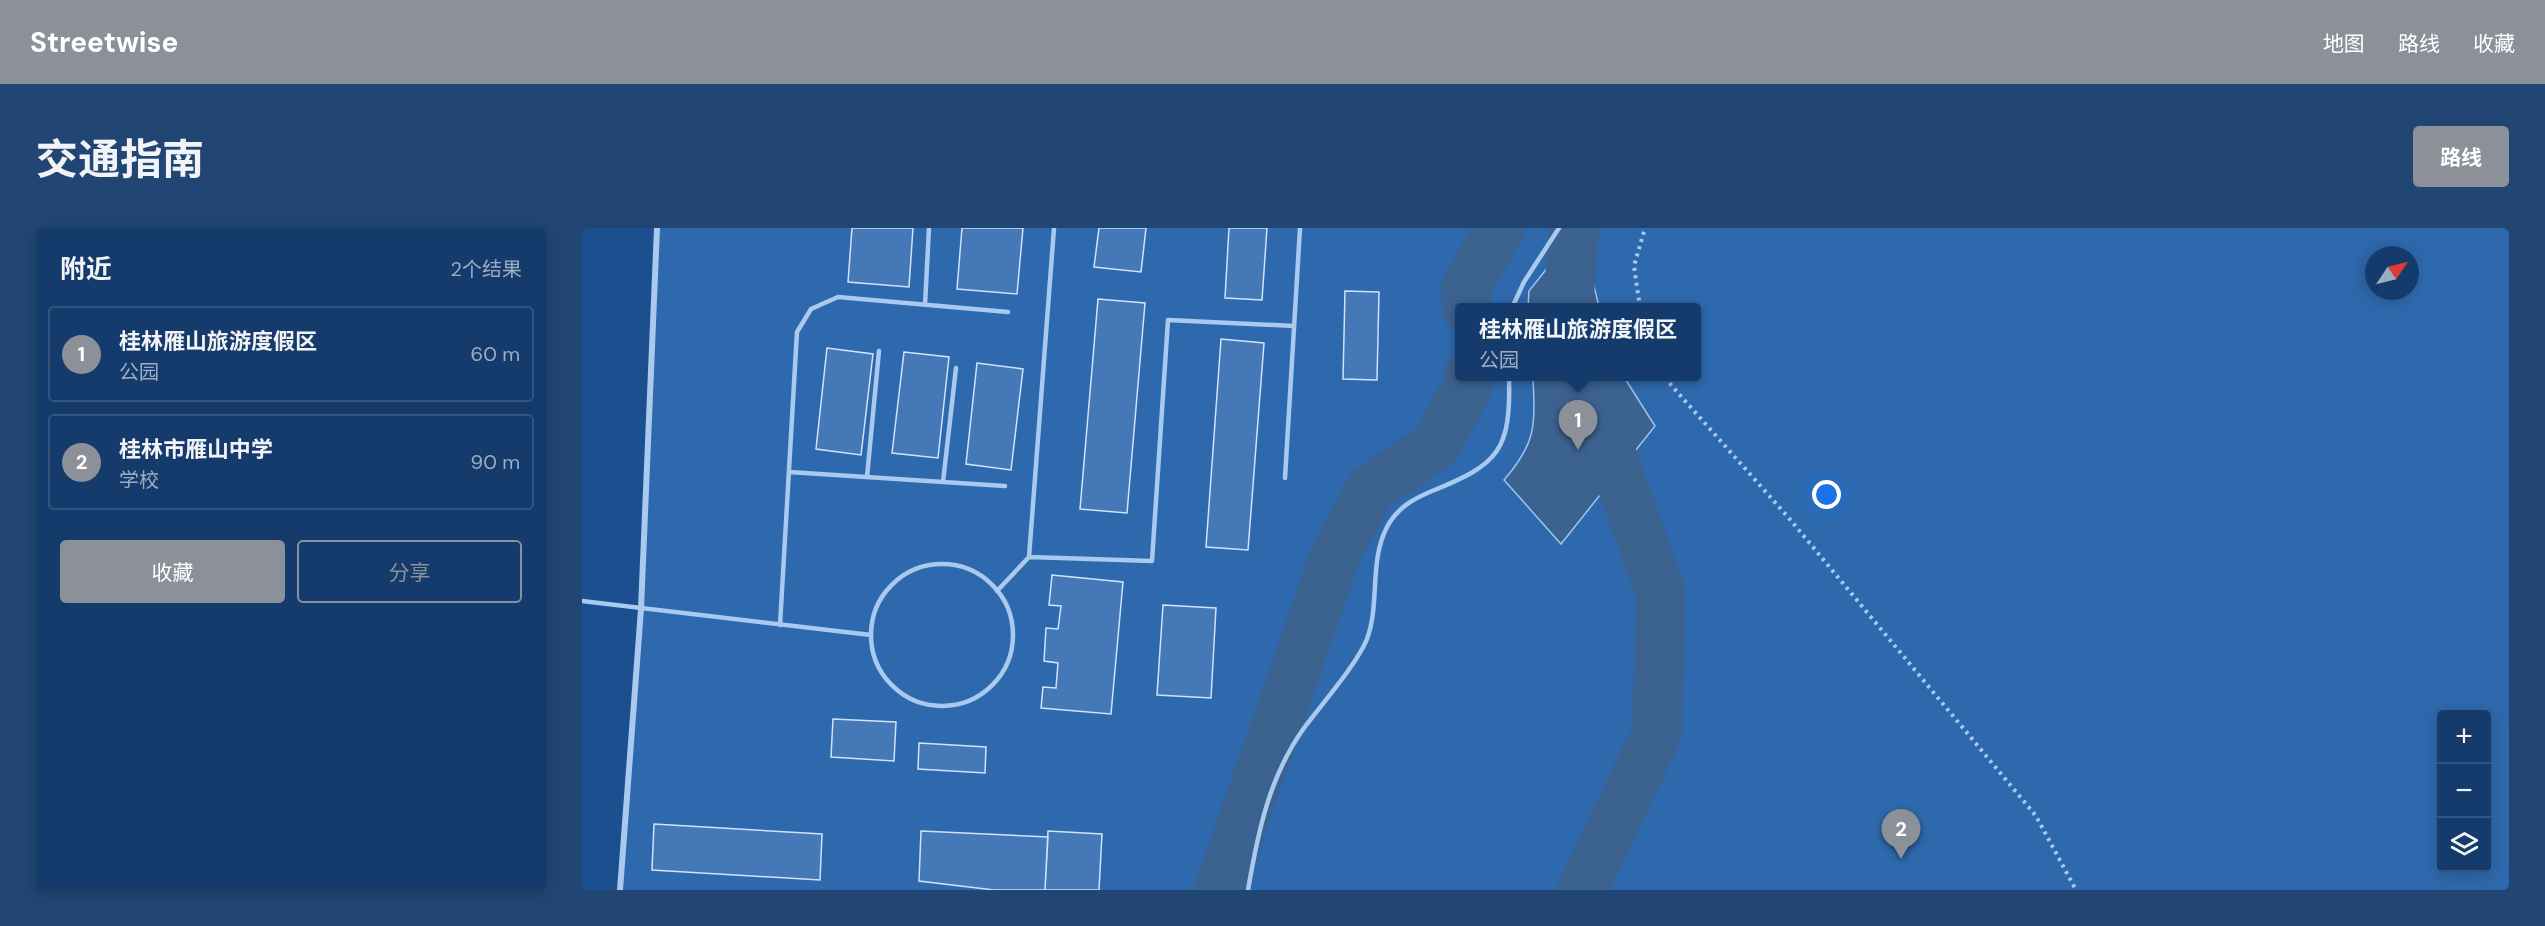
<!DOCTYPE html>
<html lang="zh">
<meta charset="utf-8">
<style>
:root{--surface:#143b6b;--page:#214673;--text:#f1f3f6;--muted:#9dadc1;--line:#33557e;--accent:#8c9099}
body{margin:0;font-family:"DM Sans","Noto Sans SC",sans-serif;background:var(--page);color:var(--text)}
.controls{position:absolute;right:18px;bottom:18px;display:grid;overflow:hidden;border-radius:6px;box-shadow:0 3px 15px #0003}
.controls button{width:54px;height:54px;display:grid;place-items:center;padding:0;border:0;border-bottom:2px solid var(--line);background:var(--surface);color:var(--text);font:30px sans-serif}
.compass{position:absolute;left:1783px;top:18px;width:54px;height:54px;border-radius:50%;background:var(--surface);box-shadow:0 3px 15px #0003;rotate:55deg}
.you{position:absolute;left:1245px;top:267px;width:21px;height:21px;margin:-15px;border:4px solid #fff;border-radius:50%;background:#1a73e8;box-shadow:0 0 0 9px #1a73e833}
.badge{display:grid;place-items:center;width:39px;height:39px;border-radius:50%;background:var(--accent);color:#fff;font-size:20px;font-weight:700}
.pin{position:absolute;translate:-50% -50px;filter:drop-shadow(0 2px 3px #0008)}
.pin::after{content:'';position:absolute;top:32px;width:21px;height:18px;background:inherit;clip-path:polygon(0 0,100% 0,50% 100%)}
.popup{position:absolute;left:873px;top:75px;width:246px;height:78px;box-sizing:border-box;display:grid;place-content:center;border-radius:6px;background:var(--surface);filter:drop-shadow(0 2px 4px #0005);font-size:20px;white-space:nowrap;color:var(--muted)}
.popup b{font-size:22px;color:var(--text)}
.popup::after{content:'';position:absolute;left:50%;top:100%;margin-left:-12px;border:12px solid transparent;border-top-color:var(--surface)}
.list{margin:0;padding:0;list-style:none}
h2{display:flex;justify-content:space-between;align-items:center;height:78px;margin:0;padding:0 24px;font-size:26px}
h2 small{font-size:20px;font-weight:400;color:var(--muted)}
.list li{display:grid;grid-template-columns:39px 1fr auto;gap:18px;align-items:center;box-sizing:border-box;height:96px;margin:0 12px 12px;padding:0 12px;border:2px solid var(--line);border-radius:6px}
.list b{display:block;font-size:22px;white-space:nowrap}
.list p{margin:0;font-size:20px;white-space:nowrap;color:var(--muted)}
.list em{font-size:20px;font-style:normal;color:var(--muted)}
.actions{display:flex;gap:12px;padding:18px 24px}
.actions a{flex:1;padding:14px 0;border:2px solid var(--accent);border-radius:6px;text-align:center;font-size:21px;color:var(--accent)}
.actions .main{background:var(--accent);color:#fff}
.icon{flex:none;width:33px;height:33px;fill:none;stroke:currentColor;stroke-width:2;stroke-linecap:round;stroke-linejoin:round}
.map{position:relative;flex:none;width:1927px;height:662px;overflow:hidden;border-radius:6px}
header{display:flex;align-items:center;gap:36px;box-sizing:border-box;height:84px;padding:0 30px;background:var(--accent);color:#fff}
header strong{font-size:28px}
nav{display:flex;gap:33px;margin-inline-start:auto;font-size:21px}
.intro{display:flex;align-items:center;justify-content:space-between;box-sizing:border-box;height:144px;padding:0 36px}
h1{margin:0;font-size:42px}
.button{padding:15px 27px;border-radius:6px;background:var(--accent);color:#fff;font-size:21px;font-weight:700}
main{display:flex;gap:36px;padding:0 36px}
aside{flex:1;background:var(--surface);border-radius:6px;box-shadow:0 3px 15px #0003}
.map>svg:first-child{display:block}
.green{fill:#2e69ad;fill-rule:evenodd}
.water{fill:#3c6290;stroke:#9cc4f0;stroke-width:1.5}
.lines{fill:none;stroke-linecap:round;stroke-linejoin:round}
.river{stroke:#3c6290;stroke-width:50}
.building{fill:#4478b7;stroke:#cfe3fa;stroke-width:1.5}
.path{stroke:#a9c9ee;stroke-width:4;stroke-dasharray:3 4.5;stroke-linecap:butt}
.service{stroke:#a9c9ee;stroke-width:4.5}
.minor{stroke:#a9c9ee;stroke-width:6}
</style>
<header>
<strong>Streetwise</strong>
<nav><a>地图</a><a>路线</a><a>收藏</a></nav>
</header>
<div class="intro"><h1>交通指南</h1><a class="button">路线</a></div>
<main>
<aside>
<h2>附近<small>2个结果</small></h2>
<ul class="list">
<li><span class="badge">1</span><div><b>桂林雁山旅游度假区</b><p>公园</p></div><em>60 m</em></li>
<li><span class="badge">2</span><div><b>桂林市雁山中学</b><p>学校</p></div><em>90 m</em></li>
</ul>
<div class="actions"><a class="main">收藏</a><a>分享</a></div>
</aside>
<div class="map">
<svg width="1927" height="662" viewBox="0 0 1927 662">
<rect width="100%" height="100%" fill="#1b4f8f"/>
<path class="green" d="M 75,0 L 1927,0 L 1927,662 L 38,662 L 59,381 ZM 1792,27 L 1828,27 L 1828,63 L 1792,63 ZM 878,80 L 1114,80 L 1114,148 L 878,148 ZM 1860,487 L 1904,487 L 1904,640 L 1860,640 Z"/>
<path class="water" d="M 997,0 L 1009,0 L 1011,54 L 1017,79 L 946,79 L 947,63 Z
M 951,149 L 1042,149 L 1073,198 L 979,316 L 922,252 C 955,214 953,197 951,149 Z"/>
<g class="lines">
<path class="river" d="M 885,80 L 884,60 L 918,0
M 986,80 L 992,0
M 637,662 L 753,328 L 789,261 L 855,216 L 887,155 L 887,148
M 1000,662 L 1075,505 L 1079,365 L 1001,148"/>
</g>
<path class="building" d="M 270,0 L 331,0 L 327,59 L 266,54 Z
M 380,0 L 441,0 L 435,66 L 375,61 Z
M 517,0 L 564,0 L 559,44 L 512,39 Z
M 647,0 L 685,0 L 680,72 L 643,70 Z
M 763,63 L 797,64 L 795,152 L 761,151 Z
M 516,71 L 563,75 L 545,285 L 498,281 Z
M 639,111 L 682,115 L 666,322 L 624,319 Z
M 245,120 L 291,126 L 279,227 L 234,221 Z
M 322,124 L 367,129 L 356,230 L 310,225 Z
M 395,135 L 441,141 L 429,242 L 384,236 Z
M 470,347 L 541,354 L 529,486 L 459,480 L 461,459 L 474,460 L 476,435 L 462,433 L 464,400 L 476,401 L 479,378 L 467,377 Z
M 581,377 L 634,380 L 629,470 L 575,467 Z
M 251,491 L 314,494 L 312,533 L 249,529 Z
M 337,515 L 404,519 L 403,545 L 336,541 Z
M 72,596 L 240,606 L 238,652 L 70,642 Z
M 339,603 L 466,609 L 463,662 L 412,662 L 337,653 Z
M 466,603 L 520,606 L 517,662 L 463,662 Z"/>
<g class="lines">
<path class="path" d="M 1058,80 L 1052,38 L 1063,0
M 1085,148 L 1089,157 L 1206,289 L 1454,588 L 1494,662"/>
<path class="service" d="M 343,77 L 347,0
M 930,80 L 942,54 L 977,0
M 207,244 L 423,258
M 285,249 L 297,123
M 703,250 L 718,0
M 361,254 L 374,140
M 447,329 L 570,333 L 586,92 L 712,98
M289 407a71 71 0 1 1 142 0a71 71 0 1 1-142 0Z
M 415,363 L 447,329 L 472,0
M 0,373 L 289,407
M 198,397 L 215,104 L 229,81 L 256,69 L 426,84
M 666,662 C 676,604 687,549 722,500 C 739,477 775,436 785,411 C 798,377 787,333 805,299 C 815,280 831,271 850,263 C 917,236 929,223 927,148"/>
<path class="minor" d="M 38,662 L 59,381 L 75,0"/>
</g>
</svg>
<div class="controls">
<button>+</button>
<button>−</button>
<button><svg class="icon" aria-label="layers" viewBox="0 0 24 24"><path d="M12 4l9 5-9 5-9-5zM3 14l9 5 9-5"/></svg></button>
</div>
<svg class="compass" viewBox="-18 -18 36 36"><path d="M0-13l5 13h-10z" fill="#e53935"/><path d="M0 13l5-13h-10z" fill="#9dadc1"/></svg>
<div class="you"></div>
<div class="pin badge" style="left:996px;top:222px">1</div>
<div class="popup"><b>桂林雁山旅游度假区</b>公园</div>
<div class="pin badge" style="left:1319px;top:631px">2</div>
</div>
</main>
